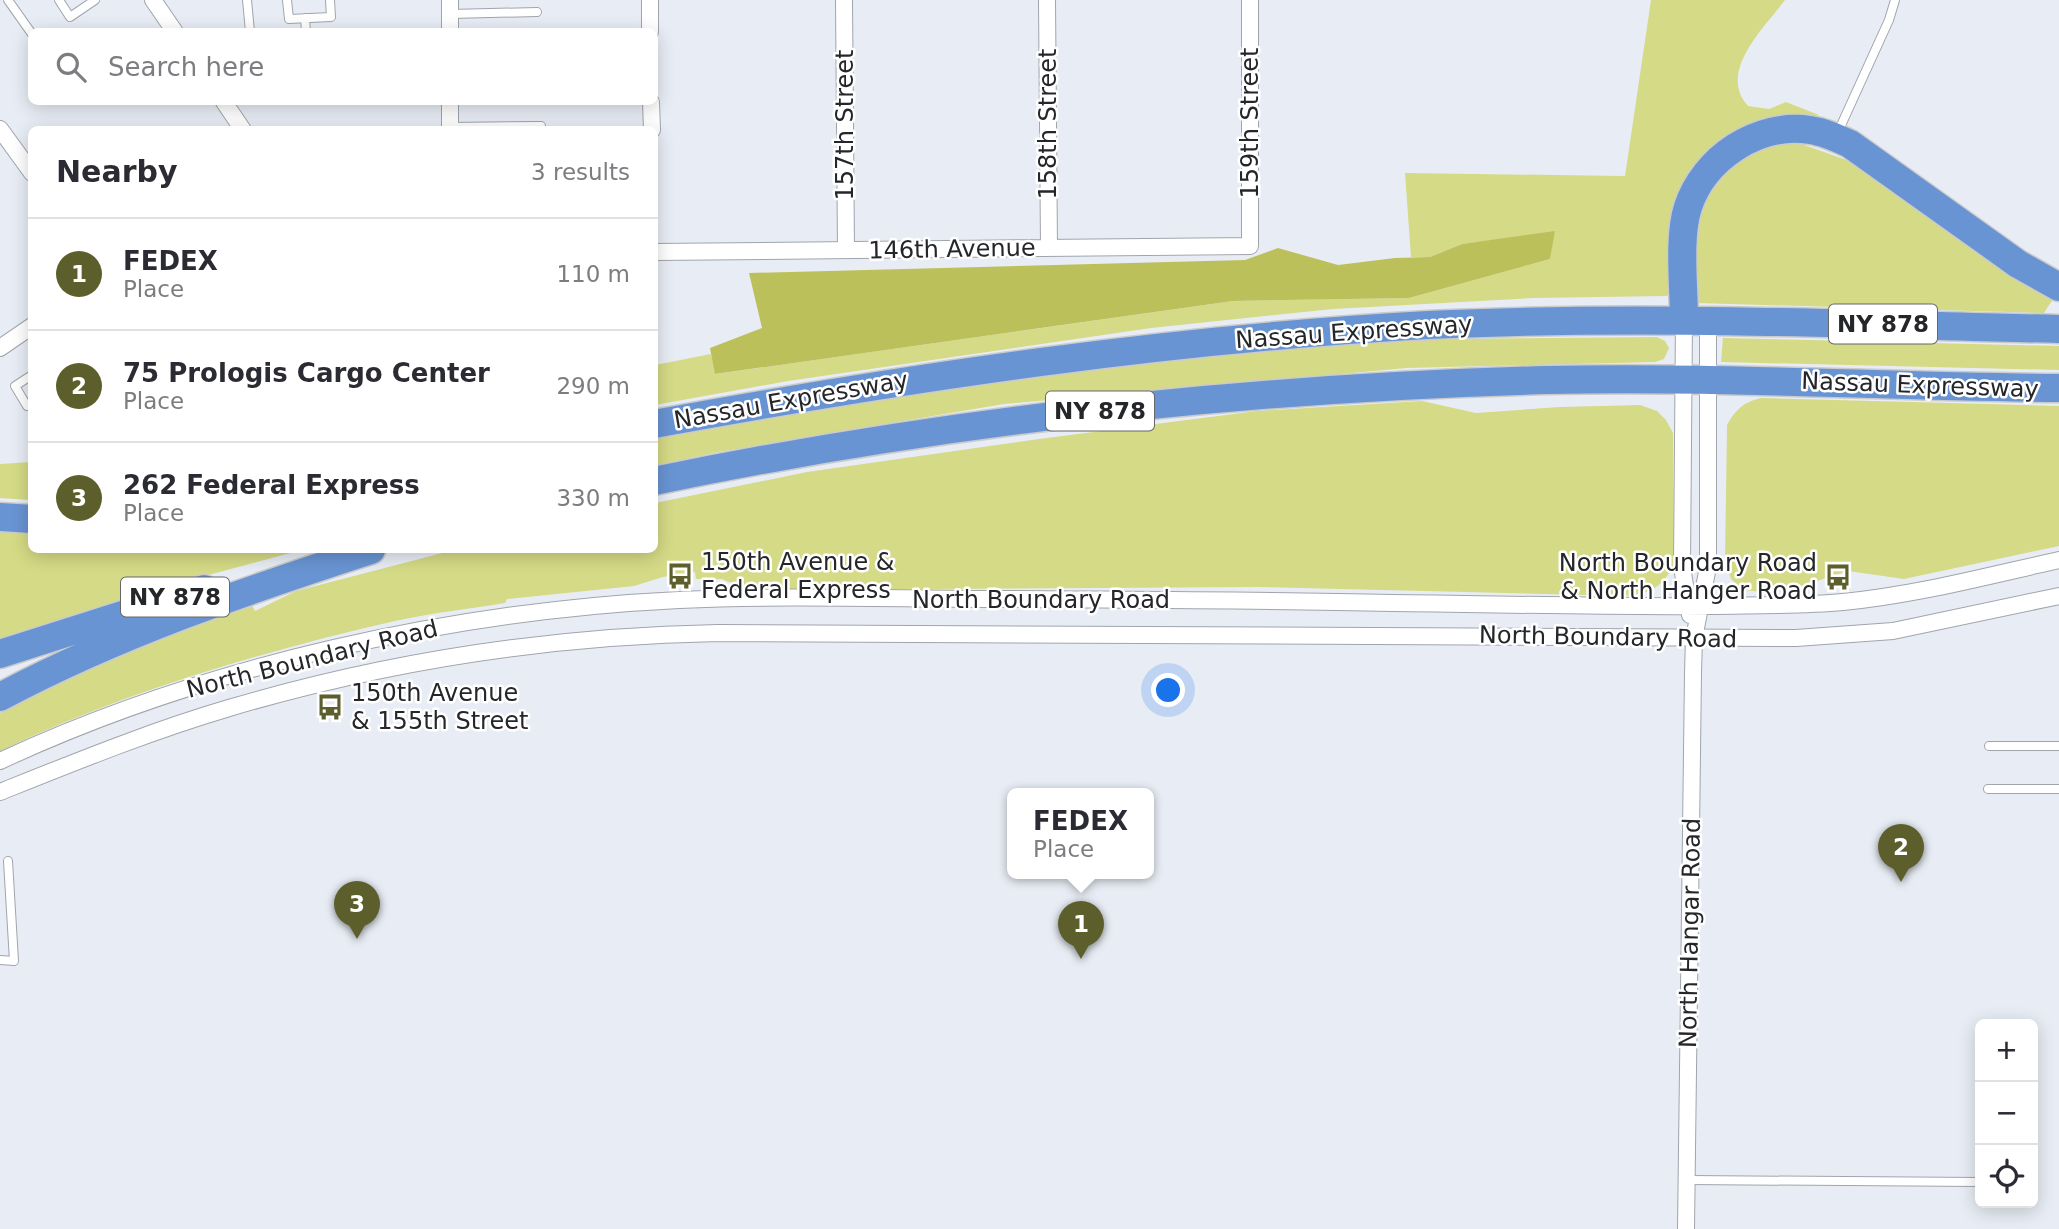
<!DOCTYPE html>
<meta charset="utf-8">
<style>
:root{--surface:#fff;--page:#f2f2f3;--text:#2b2b33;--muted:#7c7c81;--line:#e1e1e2;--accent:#5c5e2b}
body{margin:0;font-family:"DejaVu Sans",sans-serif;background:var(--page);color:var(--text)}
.controls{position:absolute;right:21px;bottom:21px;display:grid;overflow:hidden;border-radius:10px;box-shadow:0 4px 18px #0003}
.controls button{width:63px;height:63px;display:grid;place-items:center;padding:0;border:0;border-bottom:2px solid var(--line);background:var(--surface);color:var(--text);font:35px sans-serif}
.you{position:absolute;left:1169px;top:691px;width:24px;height:24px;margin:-18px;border:5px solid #fff;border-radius:50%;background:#1a73e8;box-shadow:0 0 0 10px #1a73e833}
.badge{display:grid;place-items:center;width:46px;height:46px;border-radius:50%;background:var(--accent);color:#fff;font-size:23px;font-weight:700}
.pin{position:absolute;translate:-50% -58px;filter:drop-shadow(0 2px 4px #0008)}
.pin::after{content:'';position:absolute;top:37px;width:24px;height:21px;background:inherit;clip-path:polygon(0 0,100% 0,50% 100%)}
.popup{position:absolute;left:1007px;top:788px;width:147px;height:91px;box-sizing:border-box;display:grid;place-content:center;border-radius:10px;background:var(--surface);filter:drop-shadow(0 2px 5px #0005);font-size:23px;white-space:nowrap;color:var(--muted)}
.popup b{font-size:26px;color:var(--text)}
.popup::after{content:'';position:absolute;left:50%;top:100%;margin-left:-14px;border:14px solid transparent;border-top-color:var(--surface)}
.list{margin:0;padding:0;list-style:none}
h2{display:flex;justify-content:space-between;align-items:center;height:91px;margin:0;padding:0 28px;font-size:30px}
h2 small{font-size:23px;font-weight:400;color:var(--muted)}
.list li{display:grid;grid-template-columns:46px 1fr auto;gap:21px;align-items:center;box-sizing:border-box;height:112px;padding:0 28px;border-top:2px solid var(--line)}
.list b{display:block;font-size:26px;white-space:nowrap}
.list p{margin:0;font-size:23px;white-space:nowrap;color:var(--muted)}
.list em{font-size:23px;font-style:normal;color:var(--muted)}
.icon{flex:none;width:38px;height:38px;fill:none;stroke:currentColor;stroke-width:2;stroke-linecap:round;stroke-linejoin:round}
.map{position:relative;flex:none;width:2059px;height:1229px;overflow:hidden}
.search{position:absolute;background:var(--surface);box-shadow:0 4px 18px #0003;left:28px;top:28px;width:630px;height:77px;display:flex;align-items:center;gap:18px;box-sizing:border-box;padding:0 24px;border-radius:10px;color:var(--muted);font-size:26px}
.panel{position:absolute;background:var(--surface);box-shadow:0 4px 18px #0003;left:28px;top:126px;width:630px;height:427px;border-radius:10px}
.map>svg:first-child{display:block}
.green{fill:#d5da86}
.forest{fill:#bcc05b}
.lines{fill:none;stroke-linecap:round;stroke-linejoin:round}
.lane-casing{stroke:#a0a5ac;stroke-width:10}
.street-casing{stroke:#a0a5ac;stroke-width:18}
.highway-casing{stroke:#cbcbcc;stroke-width:31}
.lane{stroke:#fff;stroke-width:8}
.street{stroke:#fff;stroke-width:16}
.highway{stroke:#6994d3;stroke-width:28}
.labels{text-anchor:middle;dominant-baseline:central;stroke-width:5;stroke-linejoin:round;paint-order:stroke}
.shield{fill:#fff;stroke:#666769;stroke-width:2}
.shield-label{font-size:23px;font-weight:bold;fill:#252629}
.street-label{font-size:24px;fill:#252629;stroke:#fff}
.poi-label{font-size:24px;fill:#252629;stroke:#fff;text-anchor:start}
</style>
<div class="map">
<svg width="2059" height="1229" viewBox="0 0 2059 1229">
<rect width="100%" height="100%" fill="#e8edf5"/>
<path class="green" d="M 1651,0 L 1785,0 C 1764,28 1717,72 1748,106 L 1769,109 L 1786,102 L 1819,115 L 1745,130 L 1688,177 L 1671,294 L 1666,296 L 1533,298 L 1333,309 L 1151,328 L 788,381 L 655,405 L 655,365 L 711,354 L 716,374 L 1233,301 L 1409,298 L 1550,259 L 1554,232 L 1462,244 L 1430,257 L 1411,257 L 1405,173 L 1625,176 Z
M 1763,141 L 1796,142 L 1852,162 L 2055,296 L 2044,313 L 1697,303 L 1696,232 L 1702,195 L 1731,161 Z
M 1657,337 L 1665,341 L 1669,348 L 1664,359 L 1655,362 L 1407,368 L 1004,404 L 713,453 L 655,466 L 655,436 L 954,384 L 1247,352 L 1426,339 Z
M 1723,338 L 2059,346 L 2059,370 L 1721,362 Z
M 1761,398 L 2059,406 L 2059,546 L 1904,579 L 1848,571 L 1805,585 L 1763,592 L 1743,590 L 1731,579 L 1725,561 L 1727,425 C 1736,409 1744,402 1761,398 Z
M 1422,401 L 1476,413 L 1559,407 L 1640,405 L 1657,411 L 1666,420 L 1673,433 L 1674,565 C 1660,590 1650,593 1623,596 L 1257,587 L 747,590 L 722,579 L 696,579 L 695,572 L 663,577 L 634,586 L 507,599 L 505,603 C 469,609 431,613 395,621 C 260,652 125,692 0,751 L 0,713 C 81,670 164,632 251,603 L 255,611 L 296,591 L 454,550 L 654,550 L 655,503 L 807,472 L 1039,439 L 1257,411 Z
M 31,462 L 31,500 L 0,498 L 0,464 Z
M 0,527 L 31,528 L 32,550 L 302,550 L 201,577 L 0,642 Z"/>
<path class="forest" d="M 1555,231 L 1550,259 L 1409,298 L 1233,301 L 715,374 L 710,348 L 762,328 L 749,273 L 1245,260 L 1278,248 L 1338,265 L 1395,258 L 1430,257 L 1462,244 Z"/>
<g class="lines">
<g class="lane-casing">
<path id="lane" d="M 8,0 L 32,34
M 59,0 L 70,17 L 95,0
M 247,0 L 250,32
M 287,0 L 289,19 L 331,17 L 330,0
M 450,14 L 537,12
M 305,18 L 306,32
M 450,127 L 541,126
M 1838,132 L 1889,20 L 1895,0
M 32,375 L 15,386 L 27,406 L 32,404
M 1989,746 L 2059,746
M 1988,789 L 2059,789
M 0,960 L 14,961 L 8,861
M 1687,1180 L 1980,1182"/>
</g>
<g class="street-casing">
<path id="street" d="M 153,0 L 175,32
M 650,0 L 650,32
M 844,0 L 846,250
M 1047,0 L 1049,248
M 450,32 L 450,0
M 224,102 L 243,130
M 450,102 L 450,130
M 651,102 L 652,130
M 0,129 L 32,173
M 654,252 L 1250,246 L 1250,0
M 1684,319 L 1682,567 L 1690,615
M 0,348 L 32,326
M 0,761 C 206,665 452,611 679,600 C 787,595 896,599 1004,599 C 1134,600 1263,600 1392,603 C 1497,604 1602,607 1707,606 C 1752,605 1798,606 1843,602 C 1916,595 1987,576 2059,560
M 0,792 C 75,762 151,731 229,708 C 388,661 552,636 718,633 L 1796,638 L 1893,631 L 2059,596
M 1686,1229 L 1693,673 L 1694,638 L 1708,567 L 1708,320"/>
</g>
<g class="highway-casing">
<path id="highway" d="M 1684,319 C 1684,287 1678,237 1688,207 C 1704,158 1758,122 1810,130 C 1824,132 1837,138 1850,144 L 2018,264 L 2059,287
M 654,424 C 911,377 1168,339 1428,325 C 1638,315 1848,324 2059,329
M 654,481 C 948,420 1248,388 1548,380 C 1719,376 1889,387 2059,388
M 0,517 L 32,519
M 0,654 L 204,589
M 0,697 C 118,634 245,591 371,550"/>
</g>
<use href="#lane" class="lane"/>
<use href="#street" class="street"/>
<use href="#highway" class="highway"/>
</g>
<defs>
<g id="bus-bare" transform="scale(2.1)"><path d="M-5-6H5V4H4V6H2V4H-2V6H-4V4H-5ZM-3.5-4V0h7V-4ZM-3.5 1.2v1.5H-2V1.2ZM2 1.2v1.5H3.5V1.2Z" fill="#5c5e2b" stroke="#fff" stroke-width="2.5" paint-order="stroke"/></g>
</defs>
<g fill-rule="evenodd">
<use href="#bus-bare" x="680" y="576"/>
<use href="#bus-bare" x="1838" y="577"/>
<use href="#bus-bare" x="330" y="707"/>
</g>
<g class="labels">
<g class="shield">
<rect x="1829" y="304.5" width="108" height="39" rx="5"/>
<rect x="1046" y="391.5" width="108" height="39" rx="5"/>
<rect x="121" y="577.5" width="108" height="39" rx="5"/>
</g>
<g class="shield-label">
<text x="1883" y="324">NY 878</text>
<text x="1100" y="411">NY 878</text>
<text x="175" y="597">NY 878</text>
</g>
<g class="street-label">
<text transform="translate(1250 123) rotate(-90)">159th Street</text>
<text transform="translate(1048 124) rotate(-90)">158th Street</text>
<text transform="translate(845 125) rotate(-90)">157th Street</text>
<text transform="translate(952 249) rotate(-1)">146th Avenue</text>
<text transform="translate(1354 332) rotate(-4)">Nassau Expressway</text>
<text transform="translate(1920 385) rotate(2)">Nassau Expressway</text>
<text transform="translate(791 400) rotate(-10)">Nassau Expressway</text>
<text x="1041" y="600">North Boundary Road</text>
<text transform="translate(1608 637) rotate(1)">North Boundary Road</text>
<text transform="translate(312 659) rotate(-14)">North Boundary Road</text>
<text transform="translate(1690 933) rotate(-89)">North Hangar Road</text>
</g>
<g class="poi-label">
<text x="701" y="562">150th Avenue &amp;<tspan x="701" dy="28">Federal Express</tspan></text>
<text x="1817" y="563" text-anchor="end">North Boundary Road<tspan x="1817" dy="28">&amp; North Hanger Road</tspan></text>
<text x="351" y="693">150th Avenue<tspan x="351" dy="28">&amp; 155th Street</tspan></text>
</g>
</g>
</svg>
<div class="controls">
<button>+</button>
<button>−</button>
<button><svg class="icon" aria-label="locate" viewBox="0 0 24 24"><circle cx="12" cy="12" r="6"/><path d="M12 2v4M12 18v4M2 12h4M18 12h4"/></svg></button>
</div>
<div class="you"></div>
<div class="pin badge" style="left:1081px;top:959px">1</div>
<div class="popup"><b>FEDEX</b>Place</div>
<div class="pin badge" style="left:1901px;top:882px">2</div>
<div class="pin badge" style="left:357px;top:939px">3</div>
<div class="search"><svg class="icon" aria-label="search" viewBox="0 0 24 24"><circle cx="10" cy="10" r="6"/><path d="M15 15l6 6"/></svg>Search here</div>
<section class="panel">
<h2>Nearby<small>3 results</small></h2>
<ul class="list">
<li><span class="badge">1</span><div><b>FEDEX</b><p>Place</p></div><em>110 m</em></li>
<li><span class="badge">2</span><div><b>75 Prologis Cargo Center</b><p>Place</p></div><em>290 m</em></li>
<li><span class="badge">3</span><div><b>262 Federal Express</b><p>Place</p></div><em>330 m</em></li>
</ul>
</section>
</div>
